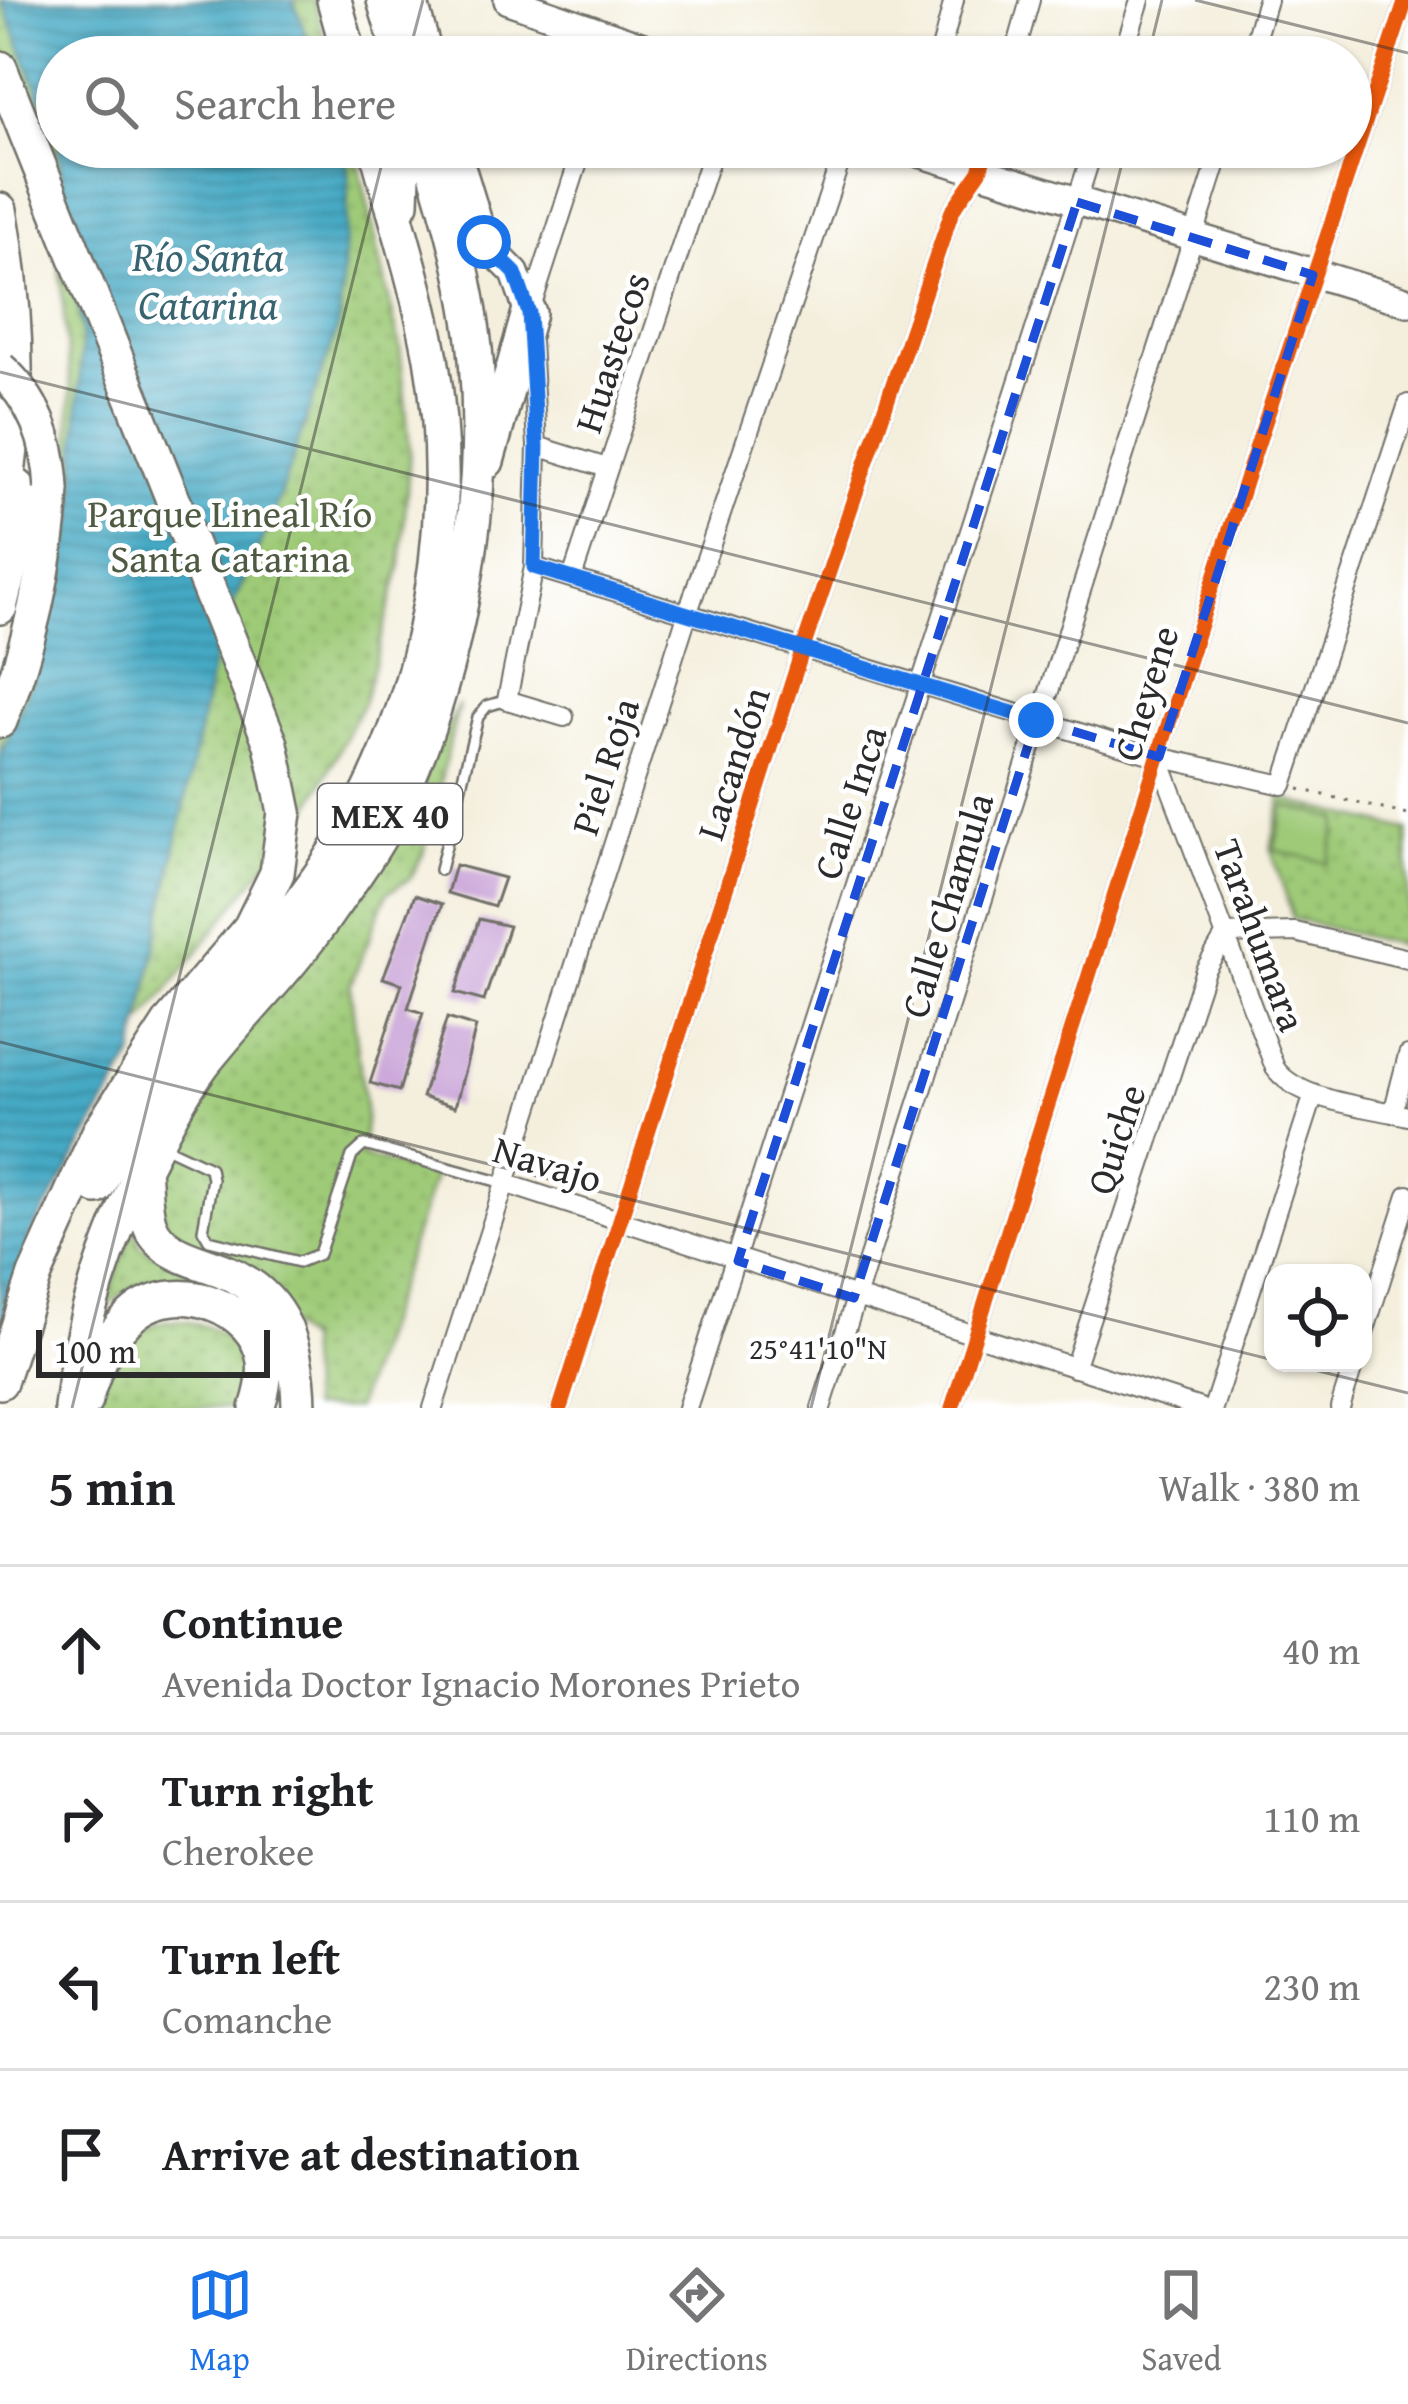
<!DOCTYPE html>
<meta charset="utf-8">
<style>
:root{--surface:#fff;--page:#f2f2f2;--text:#202124;--muted:#757577;--line:#e0e0e0;--accent:#1a73e8}
body{margin:0;font-family:"Gentium Book Plus",serif;background:var(--page);color:var(--text)}
.controls{position:absolute;right:36px;bottom:36px;display:grid;overflow:hidden;border-radius:24px;box-shadow:0 3px 9px #0004}
.controls button{width:108px;height:108px;display:grid;place-items:center;padding:0;border:0;border-bottom:3px solid var(--line);background:var(--surface);color:var(--text);font:60px sans-serif}
.scale{position:absolute;left:36px;bottom:30px;width:234px;box-sizing:border-box;padding-left:12px;border:6px solid #2b2b2b;border-top:0;font-size:33px;line-height:42px;white-space:nowrap;color:#2b2b2b;-webkit-text-stroke:9px #fff;paint-order:stroke}
.stop{position:absolute;width:36px;height:36px;margin:-27px;border:9px solid #1a73e8;border-radius:50%;background:#fff}
.stop.end{background:#1a73e8;border-color:#fff;box-shadow:0 3px 12px #0008}
.list{margin:0;padding:0;list-style:none}
h2{display:flex;justify-content:space-between;align-items:center;height:156px;margin:0;padding:0 48px;font-size:51px}
h2 small{font-size:39px;font-weight:400;color:var(--muted)}
.list li{display:grid;grid-template-columns:78px 1fr auto;gap:36px;align-items:center;box-sizing:border-box;height:168px;padding:0 48px;border-top:3px solid var(--line)}
.list b{display:block;font-size:45px;white-space:nowrap}
.list p{margin:0;font-size:39px;white-space:nowrap;color:var(--muted)}
.list em{font-size:39px;font-style:normal;color:var(--muted)}
.icon{flex:none;width:66px;height:66px;fill:none;stroke:currentColor;stroke-width:2;stroke-linecap:round;stroke-linejoin:round}
.map{position:relative;flex:none;width:1408px;height:1408px;overflow:hidden}
.search{position:absolute;background:var(--surface);box-shadow:0 3px 9px #0004;left:36px;right:36px;top:36px;height:132px;display:flex;align-items:center;gap:30px;box-sizing:border-box;padding:0 42px;border-radius:66px;color:var(--muted);font-size:45px}
.sheet{height:828px;background:var(--surface)}
nav{display:flex;justify-content:space-around;align-items:center;box-sizing:border-box;height:168px;border-top:3px solid var(--line);background:var(--surface);font-size:33px;color:var(--muted)}
nav a{display:grid;justify-items:center;gap:6px}
nav .on{color:var(--accent)}
.map>svg:first-child{display:block}
.green{fill:url(#green-dots);stroke:#657b52;stroke-width:3}
.pitch{fill:#9fcb78;stroke:#657b52;stroke-width:3}
.water{fill:url(#water-rules);stroke:#386a78;stroke-width:3}
.building{fill:#cca9da}
.lines{fill:none;stroke-linecap:round;stroke-linejoin:round}
.lane-casing{stroke:#717069;stroke-width:14}
.street-casing{stroke:#717069;stroke-width:22}
.secondary-casing{stroke:#717069;stroke-width:32}
.highway-casing{stroke:#717069;stroke-width:38}
.path{stroke:#717069;stroke-width:3;stroke-dasharray:3 9;stroke-linecap:butt}
.lane{stroke:#fff;stroke-width:9}
.street{stroke:#fff;stroke-width:18}
.secondary{stroke:#fff;stroke-width:27}
.highway{stroke:#fff;stroke-width:33}
.highway-bridge-casing{stroke:#717069;stroke-width:38;stroke-linecap:butt}
.highway-bridge{stroke:#fff;stroke-width:33}
.cycleway-casing{stroke:#fff;stroke-width:22}
.cycleway{stroke:#e8590c;stroke-width:15}
.route{stroke:#1a73e8;stroke-width:15}
.marked{fill:none;stroke:#1d4ed8;stroke-width:9;stroke-dasharray:24 15;stroke-linejoin:round}
.ticks{fill:none;stroke:#2b2b2b;stroke-width:3;stroke-opacity:0.45}
.labels{text-anchor:middle;dominant-baseline:central;stroke-width:9;stroke-linejoin:round;paint-order:stroke}
.shield{fill:#fff;stroke:#6b6b6b;stroke-width:3}
.shield-label{font-size:36px;font-weight:bold;fill:#2b2b2b}
.street-label{font-size:39px;fill:#2b2b2b;stroke:#fff}
.park-label{font-size:39px;fill:#4e5b42;stroke:#fff}
.water-label{font-size:42px;font-style:italic;fill:#376470;stroke:#fff}
.ticks-label{font-size:30px;text-anchor:middle;fill:#2b2b2b;stroke:#fff;stroke-width:9;stroke-linejoin:round;paint-order:stroke}
</style>
<div class="map">
<svg width="1408" height="1408" viewBox="0 0 1408 1408">
<defs>
<pattern id="green-dots" width="8" height="8" patternUnits="userSpaceOnUse" patternTransform="scale(3)"><rect width="8" height="8" fill="#9fcb78"/><path d="M2 2h.1M6 6h.1" fill="none" stroke="#89ae68" stroke-width="1.8" stroke-linecap="round"/></pattern>
<pattern id="water-rules" width="6" height="5" patternUnits="userSpaceOnUse" patternTransform="scale(3)"><rect width="6" height="5" fill="#45a9c4"/><path d="M0 2.5h6" fill="none" stroke="#3a8a9f"/></pattern>
</defs>
<rect width="100%" height="100%" fill="#fff"/>
<filter id="ink" filterUnits="userSpaceOnUse"><feTurbulence type="fractalNoise" baseFrequency=".00833" numOctaves="2"/><feDisplacementMap in="SourceGraphic" scale="24" xChannelSelector="R" yChannelSelector="G"/><feConvolveMatrix kernelMatrix="1 2 1 2 8 2 1 2 1" color-interpolation-filters="sRGB"/></filter>
<filter id="wash" filterUnits="userSpaceOnUse"><feTurbulence type="fractalNoise" baseFrequency=".004" numOctaves="4" result="noise"/><feDisplacementMap in="SourceGraphic" scale="48" xChannelSelector="R" yChannelSelector="G"/><feGaussianBlur stdDeviation="2.7" result="paint"/><feColorMatrix in="noise" values="0 0 0 0 0 0 0 0 0 0 0 0 0 0 0 0 0 1.4 0 .05"/><feComposite in="paint" operator="in"/></filter>
<g filter="url(#wash)">
<rect width="100%" height="100%" fill="#f4efdd"/>
<path class="green" d="M 0,0 L 314,0 L 330,57 L 57,57 L 57,147 L 355,147 L 400,348 L 410,451 L 401,564 L 364,701 L 309,809 L 128,1041 L 67,1140 L 0,1303 L 0,722 L 51,557 L 69,459 L 71,389 L 58,252 L 26,112 L 0,44 Z
M 459,704 L 423,854 L 411,878 L 387,893 L 350,986 L 366,1116 L 361,1156 L 435,1175 L 356,1408 L 310,1408 L 306,1340 L 174,1241 L 154,1191 L 158,1170 L 193,1104 L 429,763 Z
M 1282,799 L 1408,830 L 1408,947 L 1293,919 L 1271,848 Z
M 134,1225 L 140,1246 L 228,1293 C 175,1277 139,1266 102,1315 Z
M 166,1321 C 224,1320 253,1349 236,1408 L 91,1408 C 104,1367 120,1331 166,1321 Z"/>
<path class="pitch" d="M 1285,806 L 1339,819 L 1328,863 L 1274,850 Z"/>
<path class="water" d="M 2,0 L 293,0 L 315,57 L 57,57 L 57,139 Z
M 58,147 L 344,147 L 349,178 L 339,324 L 273,515 L 218,637 L 134,1055 L 30,1237 L 0,1344 L 0,756 L 38,667 L 74,516 L 82,333 Z"/>
<g id="blocks">
<path class="building" d="M 455,865 L 504,878 L 494,907 L 447,893 Z
M 415,895 L 442,904 L 408,1008 L 423,1013 L 399,1091 L 370,1083 L 402,984 L 383,978 Z
M 479,919 L 509,926 L 484,1001 L 455,993 Z
M 447,1018 L 476,1027 L 455,1107 L 422,1097 Z"/>
</g>
</g>
<g filter="url(#ink)">
<use href="#blocks" fill-opacity="0" stroke="#717069" stroke-width="3"/>
<g class="lines">
<g class="lane-casing">
<path id="lane" d="M 440,870 L 478,717 L 487,706 L 507,700
M 161,1145 L 210,1168 L 212,1179 L 203,1230 L 209,1240 L 299,1262 L 319,1254 L 352,1156 L 364,1145 L 504,1183"/>
</g>
<g class="street-casing">
<path id="street" d="M 939,57 L 954,0
M 1014,57 L 1030,0
M 1122,57 L 1140,0
M 1250,57 L 1267,0
M 529,314 L 583,147
M 531,341 L 537,446 L 534,567 L 507,700 L 564,717
M 537,446 L 607,468
M 534,567 L 1159,757 L 1283,785 L 1408,404
M 572,578 L 714,147
M 1159,757 L 1275,1068 C 1297,1101 1370,1107 1408,1116
M 1393,1113 L 1408,1055
M 504,1183 L 1200,1408
M 1363,1336 L 1408,1195
M 1074,1368 L 1205,970 L 1226,934 L 1295,932 L 1408,959
M 433,1408 L 688,612 L 845,147
M 560,1408 L 803,648 L 952,211 L 980,171 L 987,147
M 687,1408 L 1094,147
M 821,1408 L 1222,147
M 952,1408 L 1246,479 L 1406,0
M 1213,1408 L 1314,1094
M 1340,1408 L 1354,1363"/>
</g>
<g class="secondary-casing">
<path id="secondary" d="M 413,0 L 429,57
M 508,0 L 672,57
M 455,147 L 484,242 L 515,273 L 529,313
M 900,147 L 1408,302"/>
</g>
<g class="highway-casing">
<path id="highway" d="M 334,0 L 350,57
M 384,0 L 401,57
M 0,68 L 271,744 L 285,812 L 277,873 L 250,928 L 171,1021 L 99,1132 L 35,1275 L 0,1382
M 402,203 L 404,147
M 0,210 C 18,311 22,417 0,517
M 487,461 L 529,313
M 0,607 L 23,514 L 18,487
M 0,721 C 29,649 48,566 52,489
M 143,1169 C 145,1187 144,1208 150,1225 C 160,1250 185,1257 208,1265 C 281,1288 298,1338 299,1408
M 97,1187 C 154,1075 240,986 313,885 C 421,736 462,538 431,358 C 418,287 395,216 376,147
M 85,1401 C 94,1368 109,1333 136,1312 C 179,1279 256,1306 264,1361 C 266,1378 262,1393 257,1408
M 71,1408 C 80,1320 106,1245 144,1167 C 162,1131 179,1096 203,1064 C 244,1012 293,965 330,910 C 349,883 370,856 385,827 C 455,695 489,507 476,359 C 470,288 449,215 428,147"/>
</g>
<path class="path" d="M 1299,789 L 1408,815"/>
<use href="#lane" class="lane"/>
<use href="#street" class="street"/>
<use href="#secondary" class="secondary"/>
<use href="#highway" class="highway"/>
<g class="highway-bridge-casing">
<path id="highway-bridge" d="M 0,369 C 35,400 50,443 52,489"/>
</g>
<use href="#highway-bridge" class="highway-bridge"/>
<g class="cycleway-casing">
<path id="cycleway" d="M 560,1408 L 803,648 L 952,211 L 980,171 L 987,147
M 952,1408 L 1246,479 L 1406,0"/>
</g>
<use href="#cycleway" class="cycleway"/>
</g>
</g>
<g class="lines" filter="url(#ink)">
<path class="route" d="M 484,242 L 515,273 L 529,313 L 537,446 L 534,567 L 1036,720"/>
</g>
<path class="marked" d="M 1077,202 L 1313,275 L 1159,757 L 1036,720 L 854,1298 L 738,1261 Z"/>
<path class="ticks" d="M 1195,0 L 1408,53M 408,57 L 423,0M 1148,57 L 1162,0M 0,372 L 1408,723M 0,1042 L 1273,1360M 1286,1363 L 1408,1393M 72,1408 L 386,147M 811,1408 L 1126,147"/>
<g class="labels">
<rect class="shield" x="318" y="784" width="144" height="60" rx="9"/>
<g class="shield-label">
<text x="390" y="814">MEX 40</text>
</g>
<g class="street-label">
<text transform="translate(611 352) rotate(-72)">Huastecos</text>
<text transform="translate(1145 693) rotate(-73)">Cheyene</text>
<text transform="translate(732 763) rotate(-72)">Lacandón</text>
<text transform="translate(604 766) rotate(-72)">Piel Roja</text>
<text transform="translate(849 802) rotate(-72)">Calle Inca</text>
<text transform="translate(946 905) rotate(-73)">Calle Chamula</text>
<text transform="translate(1261 935) rotate(70)">Tarahumara</text>
<text transform="translate(1115 1139) rotate(-72)">Quiche</text>
<text transform="translate(548 1163) rotate(17)">Navajo</text>
</g>
<g class="park-label">
<text x="230" y="512">Parque Lineal Río<tspan x="230" dy="45">Santa Catarina</tspan></text>
</g>
<g class="water-label">
<text x="208" y="255">Río Santa<tspan x="208" dy="48">Catarina</tspan></text>
</g>
</g>
<g class="ticks-label">
<text x="818" y="1359">25°41'10"N</text>
</g>
</svg>
<div class="controls">
<button><svg class="icon" aria-label="locate" viewBox="0 0 24 24"><circle cx="12" cy="12" r="6"/><path d="M12 2v4M12 18v4M2 12h4M18 12h4"/></svg></button>
</div>
<div class="scale">100 m</div>
<div class="stop" style="left:484px;top:242px"></div>
<div class="stop end" style="left:1036px;top:720px"></div>
<div class="search"><svg class="icon" aria-label="search" viewBox="0 0 24 24"><circle cx="10" cy="10" r="6"/><path d="M15 15l6 6"/></svg>Search here</div>
</div>
<section class="sheet">
<h2>5 min<small>Walk · 380 m</small></h2>
<ul class="list">
<li><svg class="icon" aria-label="ahead" viewBox="0 0 24 24"><path d="M12 20V5M6 11l6-6 6 6"/></svg><div><b>Continue</b><p>Avenida Doctor Ignacio Morones Prieto</p></div><em>40 m</em></li>
<li><svg class="icon" aria-label="right" viewBox="0 0 24 24"><path d="M7 20v-9h11M14 6l5 5-5 5"/></svg><div><b>Turn right</b><p>Cherokee</p></div><em>110 m</em></li>
<li><svg class="icon" aria-label="left" viewBox="0 0 24 24"><path d="M17 20v-9H6M10 6l-5 5 5 5"/></svg><div><b>Turn left</b><p>Comanche</p></div><em>230 m</em></li>
<li><svg class="icon" aria-label="arrive" viewBox="0 0 24 24"><path d="M6 21V4h12l-3 4 3 4H6"/></svg><div><b>Arrive at destination</b></div></li>
</ul>
</section>
<nav>
<a class="on"><svg class="icon" aria-label="map" viewBox="0 0 24 24"><path d="M3 6l6-2 6 2 6-2v14l-6 2-6-2-6 2zM9 4v14M15 6v14"/></svg>Map</a>
<a><svg class="icon" aria-label="directions" viewBox="0 0 24 24"><path d="M12 3l9 9-9 9-9-9zM9 14v-3h6M13 9l2 2-2 2"/></svg>Directions</a>
<a><svg class="icon" aria-label="saved" viewBox="0 0 24 24"><path d="M7 4h10v16l-5-4-5 4z"/></svg>Saved</a>
</nav>
